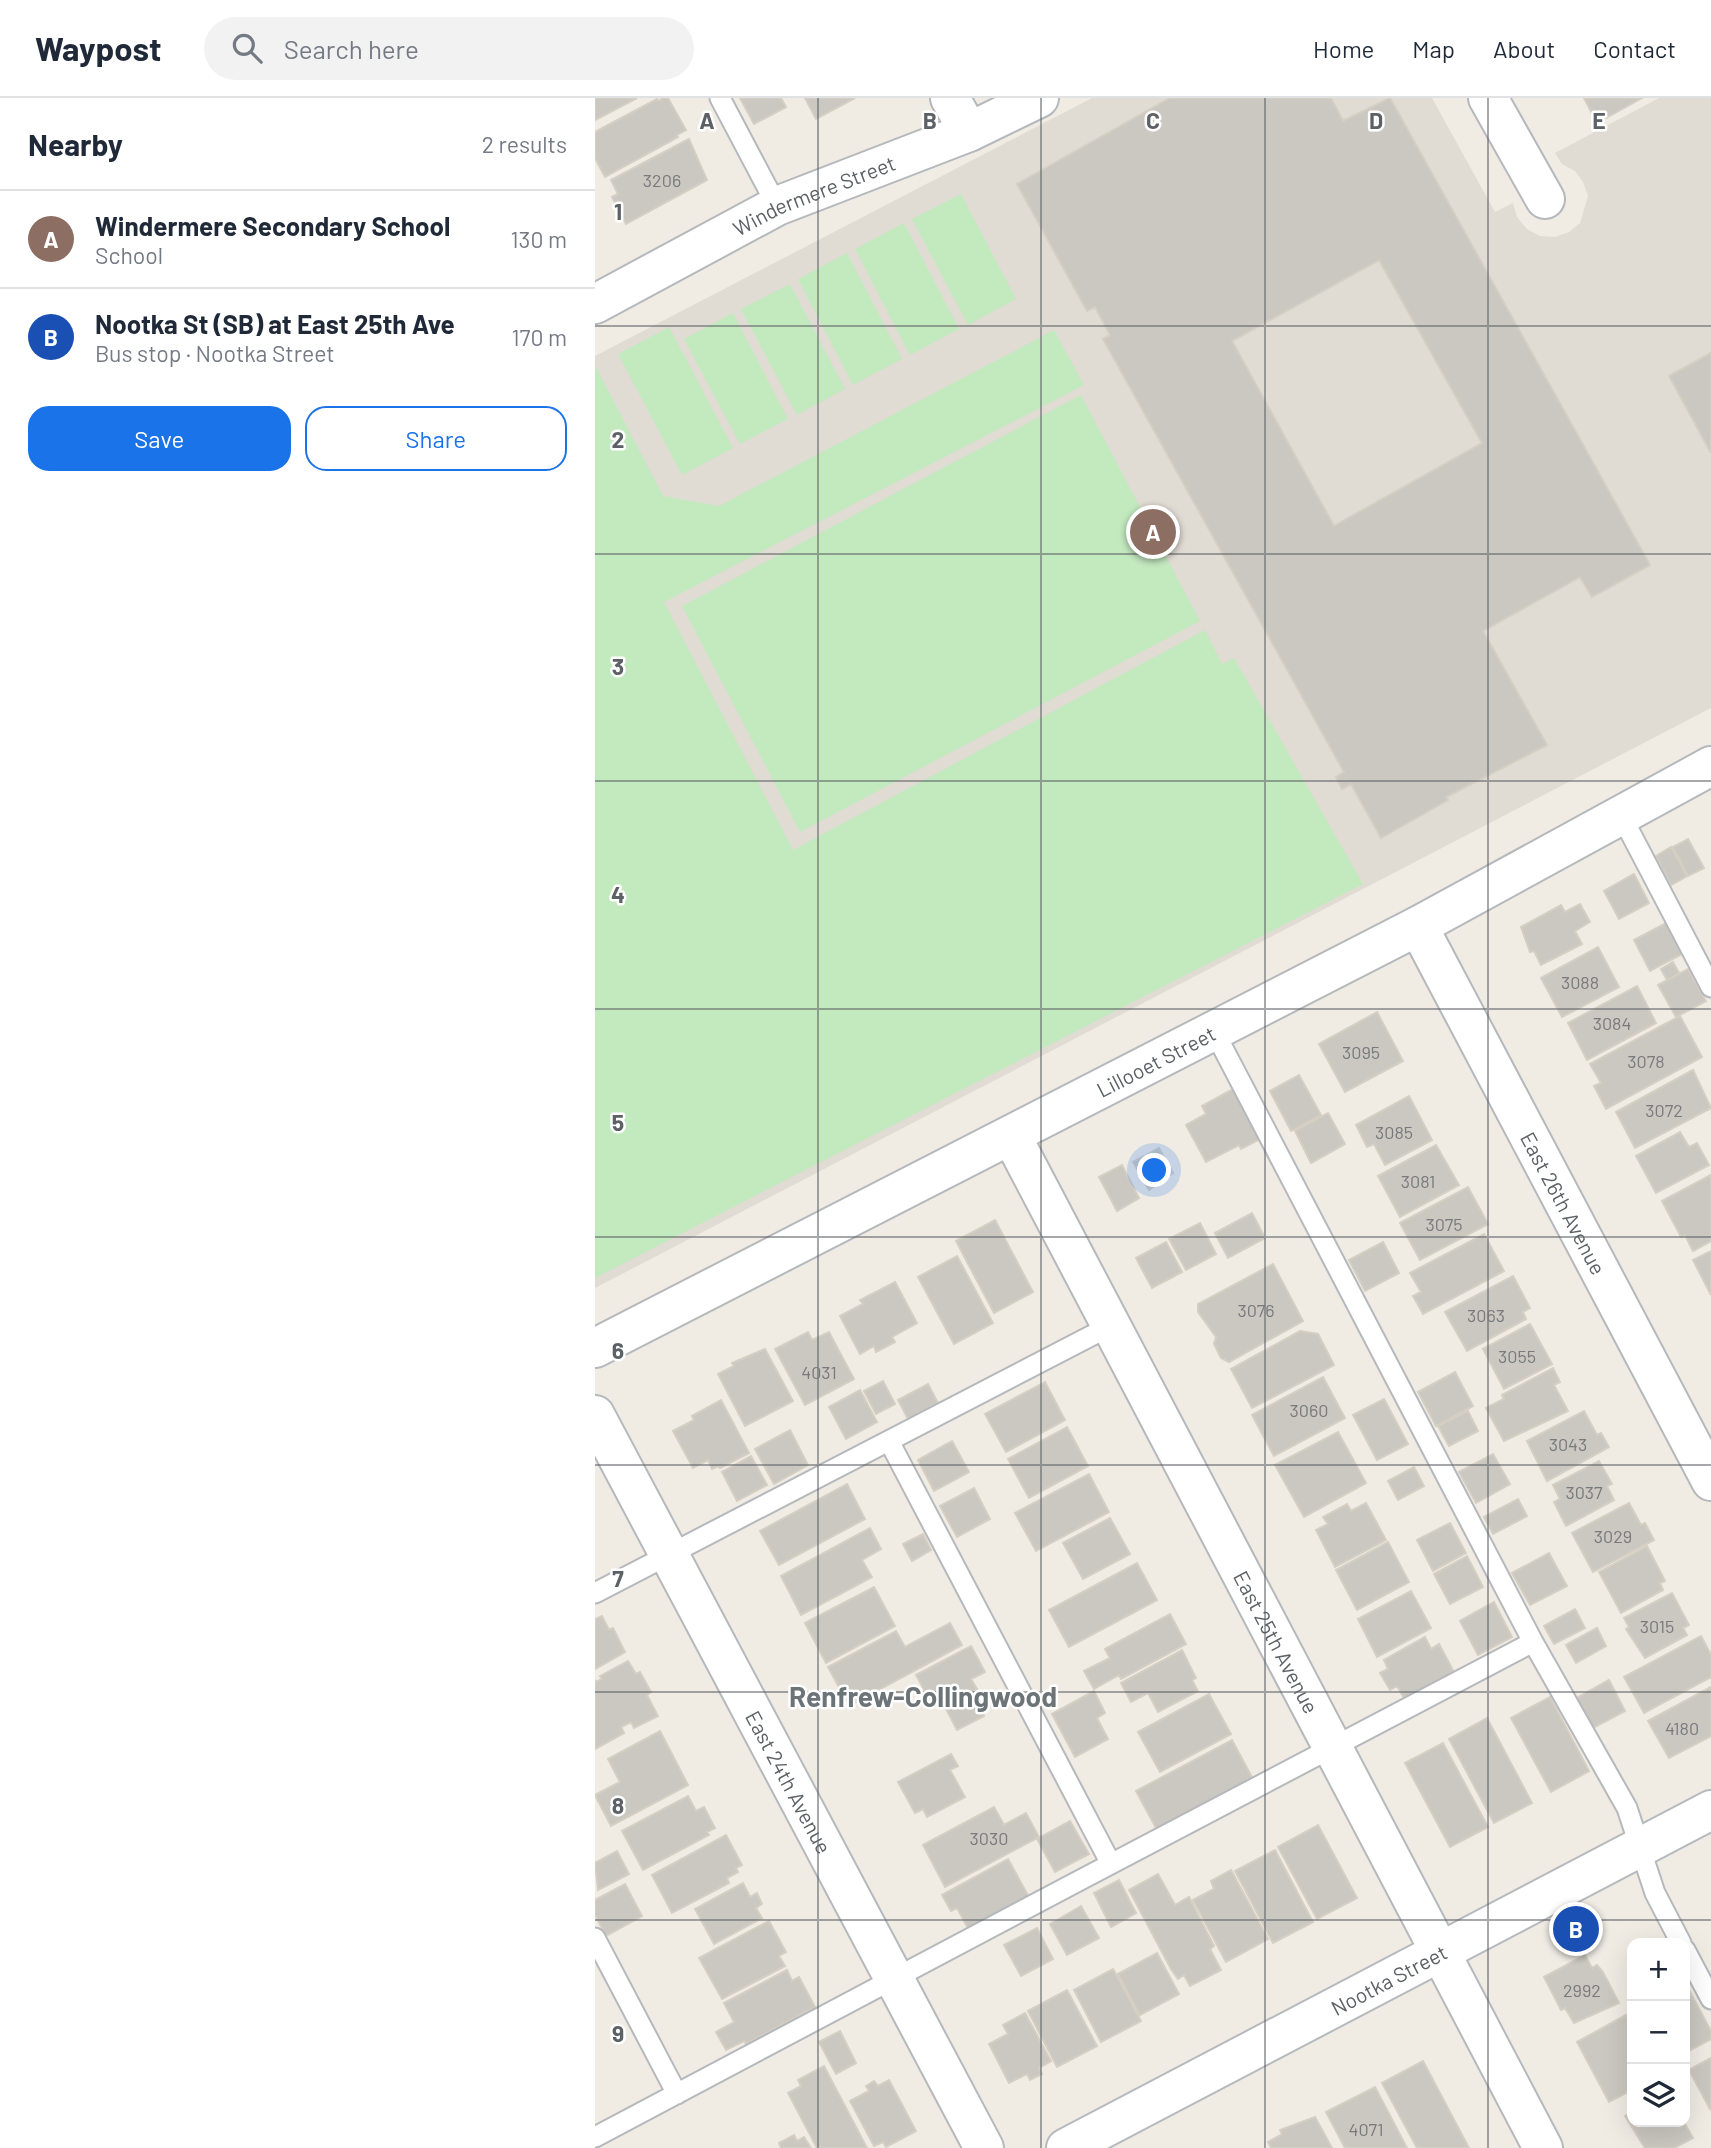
<!DOCTYPE html>
<meta charset="utf-8">
<style>
:root{--surface:#fff;--page:#f2f2f3;--text:#1f2937;--muted:#747a83;--line:#e0e1e3;--accent:#1a73e8}
body{margin:0;font-family:Barlow,sans-serif;background:var(--page);color:var(--text)}
.controls{position:absolute;right:21px;bottom:21px;display:grid;overflow:hidden;border-radius:14px;box-shadow:0 7px 28px #0002}
.controls button{width:63px;height:63px;display:grid;place-items:center;padding:0;border:0;border-bottom:2px solid var(--line);background:var(--surface);color:var(--text);font:35px sans-serif}
.you{position:absolute;left:560px;top:1073px;width:24px;height:24px;margin:-18px;border:5px solid #fff;border-radius:50%;background:#1a73e8;box-shadow:0 0 0 10px #1a73e833}
.badge{display:grid;place-items:center;width:46px;height:46px;border-radius:50%;background:var(--accent);color:#fff;font-size:23px;font-weight:700}
.pin{position:absolute;translate:-50% -50%;border:4px solid #fff;box-shadow:0 2px 7px #0006}
.list{margin:0;padding:0;list-style:none}
h2{display:flex;justify-content:space-between;align-items:center;height:91px;margin:0;padding:0 28px;font-size:30px}
h2 small{font-size:23px;font-weight:400;color:var(--muted)}
.list li{display:grid;grid-template-columns:46px 1fr auto;gap:21px;align-items:center;box-sizing:border-box;height:98px;padding:0 28px;border-top:2px solid var(--line)}
.list b{display:block;font-size:26px;white-space:nowrap}
.list p{margin:0;font-size:23px;white-space:nowrap;color:var(--muted)}
.list em{font-size:23px;font-style:normal;color:var(--muted)}
.actions{display:flex;gap:14px;padding:21px 28px}
.actions a{flex:1;padding:16px 0;border:2px solid var(--accent);border-radius:21px;text-align:center;font-size:24px;color:var(--accent)}
.actions .main{background:var(--accent);color:#fff}
.icon{flex:none;width:38px;height:38px;fill:none;stroke:currentColor;stroke-width:2;stroke-linecap:round;stroke-linejoin:round}
.map{position:relative;flex:none;width:1116px;height:2050px;overflow:hidden}
header{display:flex;align-items:center;gap:42px;box-sizing:border-box;height:98px;padding:0 35px;background:var(--surface);border-bottom:2px solid var(--line)}
header strong{font-size:33px}
nav{display:flex;gap:38px;margin-inline-start:auto;font-size:24px}
.search{width:490px;height:63px;background:var(--page);display:flex;align-items:center;gap:18px;box-sizing:border-box;padding:0 24px;border-radius:38px;color:var(--muted);font-size:26px}
main{display:flex}
aside{flex:1;background:var(--surface)}
.map>svg:first-child{display:block}
.education{fill:#e0dbd3}
.green{fill:#c3e9bf}
.building{fill:#cbc7c1;stroke:#d5cec2;stroke-width:2;fill-rule:evenodd}
.lines{fill:none;stroke-linecap:round;stroke-linejoin:round}
.lane-casing{stroke:#b5b8bc;stroke-width:23}
.street-casing{stroke:#b5b8bc;stroke-width:42}
.secondary-casing{stroke:#b6babf;stroke-width:42}
.lane{stroke:#fff;stroke-width:19}
.street{stroke:#fff;stroke-width:38}
.secondary{stroke:#fff;stroke-width:38}
.grid{fill:none;stroke:#5c6166;stroke-width:2;stroke-opacity:0.55}
.labels{text-anchor:middle;dominant-baseline:central;stroke-width:5;stroke-linejoin:round;paint-order:stroke}
.number-label{font-size:18px;fill:#787a7d}
.street-label{font-size:21px;fill:#5c6166;stroke:#fff}
.district-label{font-size:28px;font-weight:bold;fill:#6d7478;stroke:#fff}
.grid-label{font-size:23px;text-anchor:middle;font-weight:bold;fill:#5c6166;stroke:#fff;stroke-width:5;stroke-linejoin:round;paint-order:stroke}
</style>
<header>
<strong>Waypost</strong>
<div class="search"><svg class="icon" aria-label="search" viewBox="0 0 24 24"><circle cx="10" cy="10" r="6"/><path d="M15 15l6 6"/></svg>Search here</div>
<nav><a>Home</a><a>Map</a><a>About</a><a>Contact</a></nav>
</header>
<main>
<aside>
<h2>Nearby<small>2 results</small></h2>
<ul class="list">
<li><span class="badge" style="background:#8d6e63">A</span><div><b>Windermere Secondary School</b><p>School</p></div><em>130 m</em></li>
<li><span class="badge" style="background:#1a4fb4">B</span><div><b>Nootka St (SB) at East 25th Ave</b><p>Bus stop · Nootka Street</p></div><em>170 m</em></li>
</ul>
<div class="actions"><a class="main">Save</a><a>Share</a></div>
</aside>
<div class="map">
<svg width="1116" height="2050" viewBox="0 0 1116 2050">
<rect width="100%" height="100%" fill="#f0ece4"/>
<path class="education" d="M 497,0 L 837,0 L 900,114 L 918,105 L 922,119 L 932,131 L 945,138 L 960,139 L 974,134 L 985,125 L 993,98 L 988,84 L 980,73 L 967,66 L 960,55 L 1064,0 L 1116,0 L 1116,610 L 0,1190 L 0,258 Z"/>
<path class="green" d="M 366,96 L 421,201 L 373,227 L 317,121 Z
M 309,125 L 364,231 L 315,257 L 260,151 Z
M 252,155 L 307,261 L 258,287 L 203,181 Z
M 195,186 L 250,291 L 202,317 L 146,211 Z
M 138,215 L 193,321 L 145,346 L 89,241 Z
M 74,229 L 138,350 L 87,377 L 23,256 Z
M 459,232 L 489,287 L 69,504 L 198,752 L 610,532 L 627,566 L 639,560 L 768,786 L 0,1180 L 0,267 L 68,398 L 124,408 Z
M 486,297 L 605,523 L 205,734 L 87,508 Z"/>
<path class="building" d="M 0,0 L 42,0 L 0,22 Z
M 69,0 L 73,0 L 91,32 L 82,37 L 83,39 L 10,79 L 0,60 L 0,34 L 62,1 L 63,3 Z
M 145,0 L 186,0 L 191,9 L 159,26 Z
M 210,0 L 260,0 L 221,21 Z
M 575,0 L 736,0 L 748,23 L 795,0 L 1055,467 L 997,499 L 985,479 L 888,533 L 952,647 L 851,699 L 853,702 L 786,740 L 756,686 L 747,691 L 741,679 L 749,674 L 508,241 L 515,237 L 500,209 L 492,213 L 422,86 ZM 784,162 L 887,345 L 739,428 L 637,243 Z
M 989,0 L 1047,0 L 1002,25 Z
M 94,41 L 112,82 L 31,126 L 17,99 L 23,96 L 16,82 Z
M 1116,255 L 1116,355 L 1074,278 Z
M 1093,741 L 1109,770 L 1093,778 L 1078,749 Z
M 1076,749 L 1092,778 L 1076,787 L 1061,758 Z
M 1039,776 L 1054,805 L 1024,821 L 1009,793 Z
M 985,806 L 995,824 L 980,833 L 987,846 L 946,867 L 939,853 L 935,854 L 926,829 L 966,807 L 970,814 Z
M 1071,825 L 1087,856 L 1055,873 L 1039,842 Z
M 1003,849 L 1024,889 L 967,919 L 946,880 Z
M 1078,864 L 1084,875 L 1072,882 L 1066,871 Z
M 1093,871 L 1111,903 L 1081,919 L 1063,887 Z
M 1042,888 L 1061,925 L 992,962 L 973,925 Z
M 782,914 L 808,963 L 750,994 L 724,946 Z
M 1085,918 L 1107,959 L 1011,1011 L 999,988 L 1006,985 L 995,966 Z
M 1098,972 L 1116,1010 L 1040,1050 L 1021,1014 Z
M 704,977 L 726,1017 L 696,1033 L 675,993 Z
M 638,991 L 665,1041 L 646,1051 L 644,1047 L 611,1064 L 591,1027 L 611,1016 L 607,1008 Z
M 814,998 L 837,1042 L 790,1067 L 779,1046 L 772,1049 L 761,1027 Z
M 733,1015 L 750,1046 L 716,1065 L 700,1033 Z
M 1085,1034 L 1094,1049 L 1102,1045 L 1114,1067 L 1061,1095 L 1041,1058 Z
M 841,1047 L 864,1087 L 805,1119 L 783,1078 Z
M 564,1050 L 578,1075 L 554,1092 L 538,1064 Z
M 527,1067 L 544,1100 L 522,1113 L 504,1079 Z
M 1116,1077 L 1116,1143 L 1098,1153 L 1090,1137 L 1086,1139 L 1067,1103 Z
M 873,1089 L 893,1126 L 825,1162 L 805,1125 Z
M 657,1115 L 670,1140 L 633,1160 L 620,1135 Z
M 400,1122 L 438,1194 L 399,1215 L 361,1143 Z
M 605,1125 L 621,1156 L 591,1172 L 574,1141 Z
M 889,1136 L 909,1173 L 828,1216 L 818,1198 L 826,1194 L 815,1175 Z
M 571,1144 L 587,1174 L 557,1190 L 541,1160 Z
M 788,1144 L 804,1175 L 770,1193 L 754,1162 Z
M 1116,1153 L 1116,1197 L 1098,1162 Z
M 362,1158 L 398,1225 L 359,1246 L 323,1179 Z
M 678,1166 L 708,1223 L 634,1264 L 626,1260 L 619,1246 L 621,1239 L 603,1214 L 603,1206 Z
M 918,1178 L 935,1210 L 928,1214 L 931,1221 L 872,1253 L 850,1214 Z
M 300,1184 L 322,1225 L 297,1239 L 300,1244 L 281,1254 L 279,1248 L 265,1256 L 245,1218 L 268,1206 L 265,1202 Z
M 935,1226 L 957,1266 L 909,1291 L 888,1251 Z
M 705,1233 L 723,1236 L 739,1267 L 657,1310 L 636,1271 Z
M 213,1234 L 217,1242 L 234,1234 L 259,1281 L 210,1307 L 180,1251 Z
M 170,1251 L 198,1303 L 150,1328 L 123,1276 L 139,1268 L 137,1265 Z
M 958,1270 L 965,1284 L 959,1287 L 973,1313 L 909,1343 L 891,1310 L 909,1301 L 907,1297 Z
M 860,1274 L 878,1308 L 841,1328 L 823,1294 Z
M 728,1279 L 750,1320 L 679,1358 L 657,1317 Z
M 288,1283 L 300,1306 L 281,1316 L 269,1293 Z
M 450,1284 L 470,1322 L 411,1354 L 390,1316 Z
M 333,1286 L 343,1305 L 313,1321 L 303,1302 Z
M 265,1292 L 282,1324 L 251,1341 L 234,1309 Z
M 789,1301 L 813,1346 L 782,1362 L 758,1317 Z
M 126,1302 L 154,1355 L 125,1370 L 123,1368 L 117,1371 L 113,1362 L 98,1370 L 78,1333 L 99,1322 L 97,1318 Z
M 873,1313 L 883,1333 L 854,1348 L 843,1328 Z
M 989,1313 L 1002,1337 L 1006,1335 L 1014,1349 L 952,1383 L 932,1343 Z
M 472,1329 L 493,1368 L 434,1400 L 413,1361 Z
M 195,1332 L 213,1367 L 179,1386 L 160,1351 Z
M 743,1334 L 771,1385 L 709,1419 L 680,1367 Z
M 357,1343 L 374,1374 L 339,1393 L 323,1362 Z
M 898,1356 L 915,1386 L 881,1405 L 864,1374 Z
M 156,1358 L 172,1387 L 142,1403 L 127,1374 Z
M 1004,1363 L 1017,1386 L 1012,1388 L 1019,1402 L 971,1428 L 959,1404 L 965,1401 L 958,1387 Z
M 819,1369 L 829,1388 L 803,1402 L 793,1383 Z
M 494,1376 L 514,1414 L 441,1453 L 420,1415 Z
M 252,1386 L 270,1421 L 184,1467 L 165,1433 Z
M 379,1390 L 395,1421 L 362,1439 L 345,1408 Z
M 923,1401 L 932,1418 L 898,1436 L 889,1419 Z
M 771,1405 L 791,1442 L 740,1469 L 721,1432 L 733,1426 L 728,1419 L 752,1406 L 756,1413 Z
M 1034,1405 L 1046,1427 L 1050,1425 L 1059,1442 L 998,1474 L 977,1435 Z
M 515,1420 L 535,1456 L 488,1481 L 468,1445 Z
M 855,1425 L 871,1455 L 838,1473 L 822,1442 Z
M 275,1430 L 286,1451 L 267,1462 L 277,1479 L 206,1517 L 186,1478 Z
M 328,1436 L 336,1452 L 317,1463 L 308,1446 Z
M 793,1444 L 814,1484 L 762,1512 L 741,1472 Z
M 1052,1448 L 1070,1483 L 1065,1485 L 1068,1492 L 1026,1515 L 1004,1474 Z
M 954,1455 L 972,1488 L 935,1507 L 917,1475 Z
M 872,1458 L 888,1489 L 855,1506 L 839,1476 Z
M 542,1465 L 562,1502 L 474,1549 L 454,1512 Z
M 279,1489 L 300,1528 L 231,1565 L 210,1525 Z
M 816,1493 L 836,1530 L 782,1559 L 763,1521 Z
M 1077,1495 L 1094,1527 L 1088,1530 L 1092,1537 L 1050,1560 L 1031,1531 L 1034,1529 L 1029,1520 Z
M 899,1504 L 917,1539 L 883,1557 L 865,1523 Z
M 980,1511 L 990,1530 L 959,1546 L 949,1528 Z
M 575,1516 L 591,1546 L 526,1581 L 524,1577 L 499,1591 L 489,1573 L 515,1560 L 510,1551 Z
M 7,1518 L 14,1532 L 18,1530 L 30,1554 L 0,1571 L 0,1521 Z
M 355,1525 L 367,1547 L 254,1608 L 233,1569 L 301,1533 L 310,1549 Z
M 1002,1530 L 1011,1548 L 981,1565 L 971,1547 Z
M 1106,1538 L 1116,1557 L 1116,1579 L 1049,1615 L 1029,1579 Z
M 830,1539 L 836,1551 L 844,1546 L 859,1574 L 809,1600 L 802,1588 L 795,1592 L 785,1575 L 793,1571 L 789,1562 Z
M 376,1548 L 390,1574 L 376,1581 L 382,1591 L 356,1606 L 350,1595 L 335,1603 L 321,1577 Z
M 587,1552 L 601,1580 L 597,1582 L 603,1593 L 563,1614 L 553,1595 L 536,1604 L 526,1585 Z
M 33,1563 L 41,1576 L 45,1574 L 56,1594 L 52,1597 L 63,1618 L 39,1630 L 36,1624 L 26,1629 L 29,1635 L 0,1651 L 0,1582 L 1,1584 L 7,1581 L 5,1578 Z
M 1014,1582 L 1030,1613 L 998,1630 L 982,1600 Z
M 1116,1589 L 1116,1638 L 1074,1660 L 1053,1623 Z
M 499,1593 L 510,1615 L 502,1620 L 513,1641 L 480,1659 L 457,1616 Z
M 614,1596 L 636,1636 L 565,1674 L 543,1634 Z
M 378,1597 L 389,1618 L 362,1632 L 351,1611 Z
M 955,1599 L 994,1673 L 956,1694 L 916,1620 Z
M 892,1620 L 937,1705 L 899,1725 L 854,1641 Z
M 65,1633 L 93,1687 L 16,1728 L 0,1697 L 25,1684 L 13,1661 Z
M 637,1642 L 658,1681 L 562,1732 L 541,1693 Z
M 848,1645 L 893,1729 L 855,1749 L 810,1665 Z
M 356,1656 L 363,1668 L 355,1672 L 370,1699 L 332,1719 L 328,1711 L 320,1715 L 303,1684 Z
M 93,1698 L 101,1713 L 109,1709 L 120,1730 L 112,1734 L 114,1737 L 48,1772 L 27,1733 Z
M 399,1709 L 409,1727 L 431,1715 L 444,1739 L 350,1789 L 328,1747 Z
M 475,1723 L 494,1756 L 460,1774 L 442,1741 Z
M 723,1727 L 762,1800 L 722,1821 L 683,1749 Z
M 131,1737 L 147,1767 L 141,1770 L 143,1774 L 132,1780 L 134,1785 L 77,1815 L 57,1777 Z
M 680,1752 L 718,1824 L 678,1845 L 640,1773 Z
M 22,1753 L 34,1776 L 3,1792 L 0,1765 Z
M 413,1761 L 435,1801 L 375,1834 L 362,1810 L 356,1813 L 347,1797 Z
M 636,1772 L 673,1841 L 631,1864 L 598,1802 L 619,1791 L 616,1783 Z
M 563,1776 L 580,1807 L 594,1799 L 619,1848 L 615,1851 L 626,1872 L 595,1888 L 589,1877 L 583,1881 L 576,1871 L 534,1792 Z
M 524,1782 L 541,1815 L 516,1829 L 499,1795 Z
M 148,1785 L 155,1799 L 162,1795 L 167,1806 L 161,1810 L 167,1820 L 119,1846 L 100,1811 Z
M 30,1786 L 47,1818 L 11,1838 L 0,1817 L 0,1802 Z
M 486,1808 L 504,1840 L 472,1857 L 455,1826 Z
M 174,1823 L 191,1854 L 184,1858 L 190,1868 L 127,1901 L 104,1860 Z
M 442,1830 L 458,1861 L 426,1878 L 409,1847 Z
M 562,1855 L 584,1896 L 545,1917 L 523,1876 Z
M 990,1857 L 997,1870 L 1002,1867 L 1008,1874 L 1024,1905 L 979,1925 L 970,1910 L 966,1912 L 949,1879 Z
M 518,1871 L 546,1923 L 506,1944 L 479,1892 Z
M 192,1872 L 197,1883 L 204,1879 L 220,1909 L 151,1946 L 149,1943 L 131,1952 L 121,1934 L 139,1924 L 129,1905 Z
M 472,1892 L 502,1948 L 462,1969 L 433,1913 Z
M 1094,1892 L 1116,1933 L 1116,1941 L 1090,1955 L 1090,1894 Z
M 430,1915 L 456,1963 L 444,1970 L 447,1976 L 435,1982 L 432,1976 L 414,1985 L 394,1946 L 413,1936 L 408,1927 Z
M 1031,1917 L 1037,1929 L 1037,1992 L 1014,2004 L 982,1944 Z
M 245,1933 L 261,1965 L 241,1976 L 224,1944 Z
M 1116,1960 L 1116,2010 L 1115,2011 L 1094,1972 Z
M 828,1963 L 874,2050 L 822,2050 L 787,1985 Z
M 229,1968 L 272,2050 L 222,2050 L 193,1995 L 206,1988 L 203,1982 Z
M 294,1982 L 321,2033 L 291,2049 L 288,2044 L 279,2048 L 255,2003 L 274,1993 L 271,1988 L 279,1983 L 283,1988 Z
M 780,1989 L 811,2048 L 812,2050 L 750,2050 L 731,2014 Z
M 1037,2014 L 1037,2024 L 1089,2024 L 1098,2040 L 1079,2050 L 1050,2050 L 1030,2018 Z
M 720,2019 L 737,2050 L 676,2050 L 673,2044 L 687,2036 L 685,2032 Z
M 199,2037 L 202,2043 L 209,2039 L 216,2050 L 186,2050 L 184,2045 Z"/>
<g class="lines">
<g class="lane-casing">
<path id="lane" d="M 125,0 L 182,108
M 1026,717 L 1116,889
M 619,933 L 938,1544 L 1032,1710 L 1060,1795 L 1086,1845
M 295,1345 L 515,1764
M 0,1495 L 517,1227
M 0,1840 L 82,1996
M 1090,1852 L 1116,1901
M 0,2039 C 312,1872 625,1709 938,1544"/>
</g>
<g class="street-casing">
<g id="street">
<path d="M 355,0 L 374,34"/>
<path d="M 893,0 L 950,101"/>
<path id="s1" d="M 0,206 L 182,108 L 374,34 L 444,0"/>
<path id="s2" d="M 823,828 L 1116,1383"/>
<path id="s3" d="M 417,1039 L 948,2050"/>
<path id="s4" d="M 0,1250 L 823,828 L 1116,668"/>
<path id="s5" d="M 0,1317 L 389,2050"/>
</g>
</g>
<g class="secondary-casing">
<g id="secondary">
<path id="s6" d="M 471,2050 L 1116,1712"/>
</g>
</g>
<use href="#lane" class="lane"/>
<use href="#street" class="street"/>
<use href="#secondary" class="secondary"/>
</g>
<path class="grid" d="M 223,0 L 223,2050M 446,0 L 446,2050M 670,0 L 670,2050M 893,0 L 893,2050M 0,228 L 1116,228M 0,456 L 1116,456M 0,683 L 1116,683M 0,911 L 1116,911M 0,1139 L 1116,1139M 0,1367 L 1116,1367M 0,1594 L 1116,1594M 0,1822 L 1116,1822"/>
<g class="labels">
<g class="number-label">
<text x="67" y="82">3206</text>
<text x="985" y="884">3088</text>
<text x="1017" y="925">3084</text>
<text x="766" y="954">3095</text>
<text x="1051" y="963">3078</text>
<text x="1069" y="1012">3072</text>
<text x="799" y="1034">3085</text>
<text x="823" y="1083">3081</text>
<text x="849" y="1126">3075</text>
<text x="661" y="1212">3076</text>
<text x="891" y="1217">3063</text>
<text x="922" y="1258">3055</text>
<text x="224" y="1274">4031</text>
<text x="714" y="1312">3060</text>
<text x="973" y="1346">3043</text>
<text x="989" y="1394">3037</text>
<text x="1018" y="1438">3029</text>
<text x="1062" y="1528">3015</text>
<text x="1087" y="1630">4180</text>
<text x="394" y="1740">3030</text>
<text x="987" y="1892">2992</text>
<text x="771" y="2031">4071</text>
</g>
<g class="street-label">
<text stroke="none"><textPath href="#s1" startOffset="245">Windermere Street</textPath></text>
<text stroke="none"><textPath href="#s4" startOffset="630">Lillooet Street</textPath></text>
<text stroke="none"><textPath href="#s2" startOffset="313">East 26th Avenue</textPath></text>
<text stroke="none"><textPath href="#s3" startOffset="570">East 25th Avenue</textPath></text>
<text stroke="none"><textPath href="#s5" startOffset="415">East 24th Avenue</textPath></text>
<text stroke="none"><textPath href="#s6" startOffset="364">Nootka Street</textPath></text>
</g>
<g class="district-label">
<text x="328" y="1598">Renfrew-Collingwood</text>
</g>
</g>
<g class="grid-label">
<text x="112" y="31">A</text>
<text x="335" y="31">B</text>
<text x="558" y="31">C</text>
<text x="781" y="31">D</text>
<text x="1004" y="31">E</text>
<text x="23" y="122">1</text>
<text x="23" y="350">2</text>
<text x="23" y="577">3</text>
<text x="23" y="805">4</text>
<text x="23" y="1033">5</text>
<text x="23" y="1261">6</text>
<text x="23" y="1489">7</text>
<text x="23" y="1716">8</text>
<text x="23" y="1944">9</text>
</g>
</svg>
<div class="controls">
<button>+</button>
<button>−</button>
<button><svg class="icon" aria-label="layers" viewBox="0 0 24 24"><path d="M12 4l9 5-9 5-9-5zM3 14l9 5 9-5"/></svg></button>
</div>
<div class="you"></div>
<div class="pin badge" style="left:558px;top:434px;background:#8d6e63">A</div>
<div class="pin badge" style="left:981px;top:1831px;background:#1a4fb4">B</div>
</div>
</main>
